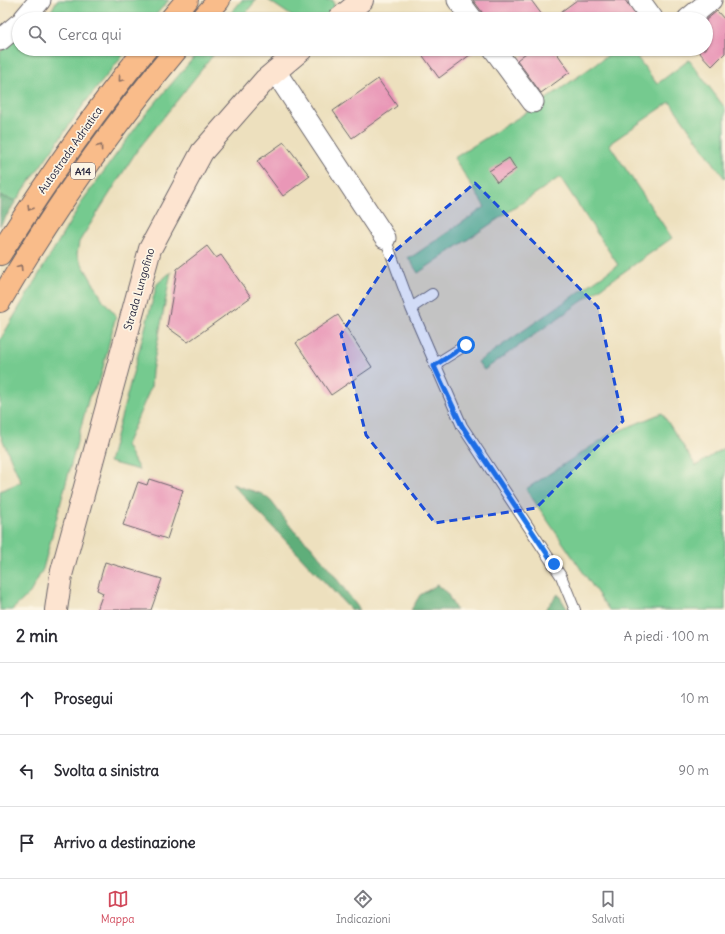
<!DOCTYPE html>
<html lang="it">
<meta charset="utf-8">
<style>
:root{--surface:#fff;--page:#f7f7f7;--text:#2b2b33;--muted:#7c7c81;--line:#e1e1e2;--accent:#d1495b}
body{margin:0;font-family:Delius,sans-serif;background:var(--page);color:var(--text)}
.stop{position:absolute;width:12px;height:12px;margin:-9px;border:3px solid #1a73e8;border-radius:50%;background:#fff}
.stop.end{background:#1a73e8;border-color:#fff;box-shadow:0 1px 4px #0008}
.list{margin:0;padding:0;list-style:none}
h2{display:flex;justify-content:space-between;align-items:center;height:52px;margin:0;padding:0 16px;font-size:17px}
h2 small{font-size:13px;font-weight:400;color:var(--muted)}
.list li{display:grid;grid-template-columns:26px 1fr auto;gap:12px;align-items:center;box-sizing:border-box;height:72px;padding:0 16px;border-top:1px solid var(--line)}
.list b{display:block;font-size:15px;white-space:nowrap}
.list em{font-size:13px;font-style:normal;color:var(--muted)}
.icon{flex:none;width:22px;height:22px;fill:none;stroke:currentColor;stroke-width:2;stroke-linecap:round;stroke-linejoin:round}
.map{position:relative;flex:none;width:725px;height:610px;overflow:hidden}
.search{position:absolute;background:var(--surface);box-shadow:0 1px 3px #0004;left:12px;right:12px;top:12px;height:44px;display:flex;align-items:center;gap:10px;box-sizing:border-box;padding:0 14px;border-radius:22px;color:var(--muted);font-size:15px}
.sheet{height:268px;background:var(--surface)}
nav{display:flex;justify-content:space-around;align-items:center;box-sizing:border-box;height:56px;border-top:1px solid var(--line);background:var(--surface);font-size:11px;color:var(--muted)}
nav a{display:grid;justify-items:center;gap:2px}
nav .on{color:var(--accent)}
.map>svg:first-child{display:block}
.green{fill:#74ca8f;stroke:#4b7665}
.forest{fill:#5fae7a;stroke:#40685a}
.building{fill:#e997b7}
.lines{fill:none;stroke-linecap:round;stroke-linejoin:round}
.service-casing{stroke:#696469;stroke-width:12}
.minor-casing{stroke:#696469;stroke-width:23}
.secondary-casing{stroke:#696469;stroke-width:24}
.motorway-casing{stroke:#696469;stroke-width:24}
.service{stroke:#fff;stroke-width:10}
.minor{stroke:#fff;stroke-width:21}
.secondary{stroke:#fde4d0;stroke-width:22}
.motorway{stroke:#f9bc8a;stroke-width:22}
.oneway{stroke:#8e6f62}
.route{stroke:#1a73e8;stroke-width:5}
.marked{fill:#1d4ed8;fill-opacity:0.2;stroke:#1d4ed8;stroke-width:3;stroke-dasharray:8 5;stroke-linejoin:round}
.labels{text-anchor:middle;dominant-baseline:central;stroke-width:3.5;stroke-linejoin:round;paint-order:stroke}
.shield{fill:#fcf5e5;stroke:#63616e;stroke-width:1}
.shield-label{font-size:10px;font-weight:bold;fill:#22223b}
.street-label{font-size:11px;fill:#22223b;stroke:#fcf5e5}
</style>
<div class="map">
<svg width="725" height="610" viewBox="0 0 725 610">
<rect width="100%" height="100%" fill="#fcf5e5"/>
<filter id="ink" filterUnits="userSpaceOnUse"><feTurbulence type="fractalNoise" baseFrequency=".025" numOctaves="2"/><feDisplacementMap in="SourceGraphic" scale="8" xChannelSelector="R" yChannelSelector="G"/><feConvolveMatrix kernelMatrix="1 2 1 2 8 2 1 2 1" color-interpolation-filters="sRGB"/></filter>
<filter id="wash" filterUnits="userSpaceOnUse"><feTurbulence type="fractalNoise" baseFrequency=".012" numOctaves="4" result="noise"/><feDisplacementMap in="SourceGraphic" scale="16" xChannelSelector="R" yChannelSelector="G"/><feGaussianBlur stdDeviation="0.9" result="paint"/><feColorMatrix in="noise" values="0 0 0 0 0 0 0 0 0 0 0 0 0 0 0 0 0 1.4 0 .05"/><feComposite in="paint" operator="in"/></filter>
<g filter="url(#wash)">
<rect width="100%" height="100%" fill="#ede0be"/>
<path class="green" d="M 57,0 L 169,0 L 152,19 L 47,19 Z
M 242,0 L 256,0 L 241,19 L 226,19 Z
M 268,0 L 333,0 L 335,10 L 324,19 L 296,19 Z
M 19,35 L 19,49 L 128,49 L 84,104 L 16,201 L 0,196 L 0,52 Z
M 201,49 L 218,49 L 136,152 L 79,242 L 77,255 L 103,300 L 116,315 L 100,380 L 89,397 L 43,569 L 30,593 L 12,610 L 0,610 L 0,491 L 21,482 L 0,434 L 0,340 L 83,200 L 145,115 Z
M 617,49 L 631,49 L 657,84 L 689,60 L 725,108 L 725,179 L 670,102 L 609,144 L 672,238 L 484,370 L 478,362 L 618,265 L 560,177 L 418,273 L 408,257 L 413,256 L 485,207 L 454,158 L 535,107 Z
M 171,272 L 152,371 L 151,387 L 126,445 L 139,470 L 109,462 L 157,284 Z
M 662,413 L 696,466 L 725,447 L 725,610 L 609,610 L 526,489 L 609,435 Z"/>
<path class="forest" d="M 0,196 L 16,201 L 0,226 Z
M 232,484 L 262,494 L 271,501 L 294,531 L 311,546 L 328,567 L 360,610 L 351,610 Z
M 437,585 L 447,593 L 456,610 L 411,610 L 420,595 Z
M 558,594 L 568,610 L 545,610 Z"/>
<g id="blocks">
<path class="building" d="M 473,0 L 531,0 L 545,19 L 484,19 L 482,12 Z
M 577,0 L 625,0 L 638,19 L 551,19 Z
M 717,11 L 725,20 L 725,53 L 712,66 L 696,49 L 706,49 L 706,20 Z
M 418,49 L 478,49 L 439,78 Z
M 531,49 L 554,49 L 570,72 L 541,93 L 517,60 Z
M 378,79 L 397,106 L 352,138 L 333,111 Z
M 284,142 L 310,176 L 283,196 L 257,161 Z
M 509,158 L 516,169 L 497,182 L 489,171 Z
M 207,246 L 216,258 L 221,255 L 251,297 L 188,342 L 167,327 L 177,269 Z
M 338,315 L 372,367 L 331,395 L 296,343 Z
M 149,479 L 183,490 L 167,539 L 123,525 L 138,482 L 147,485 Z
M 105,562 L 162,579 L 151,610 L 97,610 L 103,593 L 97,590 Z"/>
</g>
</g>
<g filter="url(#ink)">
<use href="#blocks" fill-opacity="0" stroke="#696469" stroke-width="1"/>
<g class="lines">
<g class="service-casing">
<path id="service" d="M 385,238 L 411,308 L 462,426 L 561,576 L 575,610
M 411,308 L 432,294
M 434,365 L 466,345"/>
</g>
<g class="minor-casing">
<path id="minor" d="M 458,0 L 472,19
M 639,0 L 652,18
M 24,19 L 40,0
M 688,19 L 711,0
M 0,40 L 19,24
M 494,49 L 533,102
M 275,71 L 385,238"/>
</g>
<g class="secondary-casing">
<path id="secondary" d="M 339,19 L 362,0
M 56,610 L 61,575 L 150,249 L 202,152 L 265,80 L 302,49"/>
</g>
<g class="motorway-casing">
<path id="motorway" d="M 171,19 L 187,0
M 202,19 L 219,0
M 0,254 C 45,183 92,114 146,49
M 0,301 C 52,212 111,128 177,49"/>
</g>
<use href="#service" class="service"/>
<use href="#minor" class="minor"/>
<use href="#secondary" class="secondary"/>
<use href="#motorway" class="motorway"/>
</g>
<defs><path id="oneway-chevron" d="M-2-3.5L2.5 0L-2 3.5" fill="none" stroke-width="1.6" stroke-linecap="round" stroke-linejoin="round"/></defs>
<g class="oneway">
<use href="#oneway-chevron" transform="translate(121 79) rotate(130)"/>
<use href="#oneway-chevron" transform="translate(100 147) rotate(-54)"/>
<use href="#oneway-chevron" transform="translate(30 208) rotate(122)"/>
<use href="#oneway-chevron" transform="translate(20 267) rotate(-57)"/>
</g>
</g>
<g class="lines" filter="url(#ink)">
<path class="route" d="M 466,345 L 434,366 L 462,426 L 554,564"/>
</g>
<path class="marked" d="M 475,183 L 598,307 L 623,421 L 536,508 L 435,523 L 366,435 L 341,334 L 396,250 Z"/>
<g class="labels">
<rect class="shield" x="71" y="163" width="24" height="16" rx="3"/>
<g class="shield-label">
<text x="83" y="171">A14</text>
</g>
<g class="street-label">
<text transform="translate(70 150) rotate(-55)">Autostrada Adriatica</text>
<text transform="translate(139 289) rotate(-74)">Strada Lungofino</text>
</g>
</g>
</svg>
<div class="stop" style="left:466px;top:345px"></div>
<div class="stop end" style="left:554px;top:564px"></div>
<div class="search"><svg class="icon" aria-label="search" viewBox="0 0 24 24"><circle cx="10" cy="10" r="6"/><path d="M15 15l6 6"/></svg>Cerca qui</div>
</div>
<section class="sheet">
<h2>2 min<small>A piedi · 100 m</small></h2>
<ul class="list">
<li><svg class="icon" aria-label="ahead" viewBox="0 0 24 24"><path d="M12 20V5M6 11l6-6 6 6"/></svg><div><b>Prosegui</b></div><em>10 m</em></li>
<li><svg class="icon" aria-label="left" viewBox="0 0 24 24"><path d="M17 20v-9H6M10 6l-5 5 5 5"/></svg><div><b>Svolta a sinistra</b></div><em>90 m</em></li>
<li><svg class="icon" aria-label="arrive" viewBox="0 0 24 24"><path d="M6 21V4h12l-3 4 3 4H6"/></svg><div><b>Arrivo a destinazione</b></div></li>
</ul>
</section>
<nav>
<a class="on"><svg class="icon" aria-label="map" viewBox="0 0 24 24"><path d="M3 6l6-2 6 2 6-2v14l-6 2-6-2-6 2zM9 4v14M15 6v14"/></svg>Mappa</a>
<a><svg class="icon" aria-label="directions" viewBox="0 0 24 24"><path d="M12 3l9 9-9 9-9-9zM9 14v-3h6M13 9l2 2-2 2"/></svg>Indicazioni</a>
<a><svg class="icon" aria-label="saved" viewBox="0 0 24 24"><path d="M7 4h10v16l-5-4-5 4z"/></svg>Salvati</a>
</nav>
